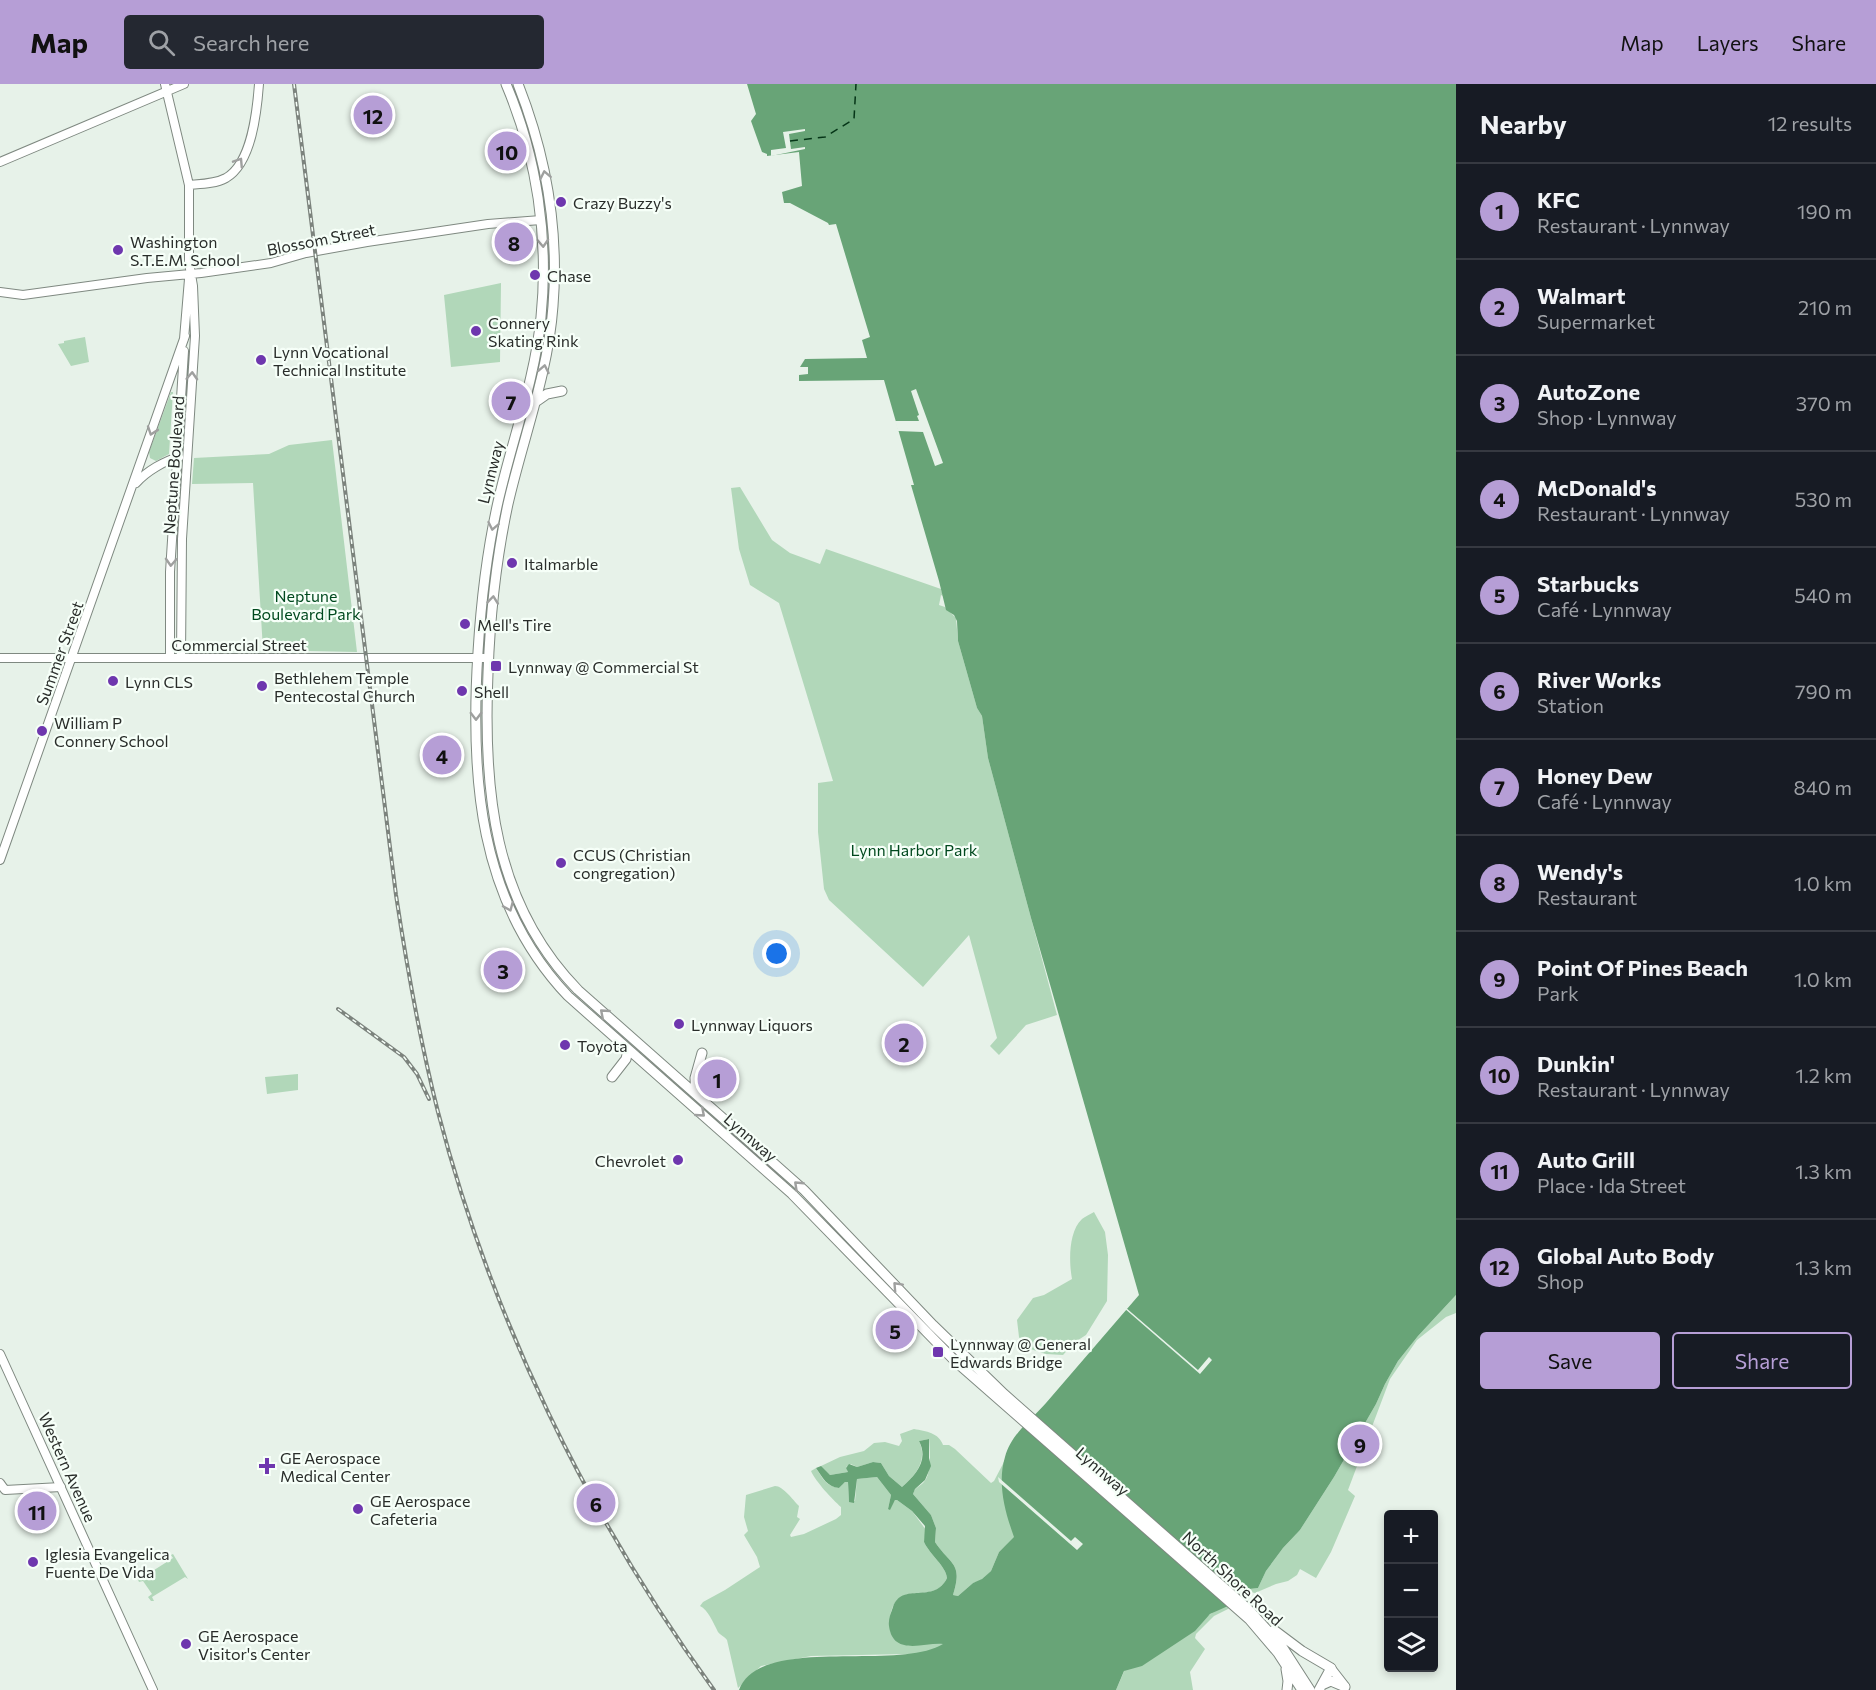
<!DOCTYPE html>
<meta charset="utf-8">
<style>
:root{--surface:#171b24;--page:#242831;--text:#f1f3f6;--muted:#9ea1a6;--line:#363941;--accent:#b69ed6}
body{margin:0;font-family:Commissioner,sans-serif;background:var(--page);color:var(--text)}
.controls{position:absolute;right:18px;bottom:18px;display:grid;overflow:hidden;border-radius:6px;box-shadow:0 3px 9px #0003}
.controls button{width:54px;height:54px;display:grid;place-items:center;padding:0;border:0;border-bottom:2px solid var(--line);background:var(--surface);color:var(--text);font:30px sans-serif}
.you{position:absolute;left:777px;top:870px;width:21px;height:21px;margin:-15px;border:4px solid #fff;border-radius:50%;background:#1a73e8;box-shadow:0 0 0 9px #1a73e833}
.badge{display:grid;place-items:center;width:39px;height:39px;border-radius:50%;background:var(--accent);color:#111;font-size:20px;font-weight:700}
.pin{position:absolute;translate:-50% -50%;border:3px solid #fff;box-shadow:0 2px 6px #0006}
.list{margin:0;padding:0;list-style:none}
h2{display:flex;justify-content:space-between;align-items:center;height:78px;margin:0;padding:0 24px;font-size:26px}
h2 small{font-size:20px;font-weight:400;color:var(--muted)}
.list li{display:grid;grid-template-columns:39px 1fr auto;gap:18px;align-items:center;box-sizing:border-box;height:96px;padding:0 24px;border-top:2px solid var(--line)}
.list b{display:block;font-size:22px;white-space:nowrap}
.list p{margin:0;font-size:20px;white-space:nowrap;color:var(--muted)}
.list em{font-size:20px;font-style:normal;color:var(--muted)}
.actions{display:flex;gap:12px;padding:18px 24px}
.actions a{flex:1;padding:14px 0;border:2px solid var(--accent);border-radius:6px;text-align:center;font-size:21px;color:var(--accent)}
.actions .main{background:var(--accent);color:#111}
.icon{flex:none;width:33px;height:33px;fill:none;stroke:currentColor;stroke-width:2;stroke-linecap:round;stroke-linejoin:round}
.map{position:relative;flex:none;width:1456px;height:1606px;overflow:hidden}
header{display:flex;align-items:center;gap:36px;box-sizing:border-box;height:84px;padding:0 30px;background:var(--accent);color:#111}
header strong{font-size:28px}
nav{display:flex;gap:33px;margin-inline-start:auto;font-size:21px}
.search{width:420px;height:54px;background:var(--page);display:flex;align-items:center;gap:15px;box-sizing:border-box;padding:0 21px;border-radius:6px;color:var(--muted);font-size:22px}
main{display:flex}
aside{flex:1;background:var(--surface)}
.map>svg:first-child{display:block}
.green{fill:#b1d7b9}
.water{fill:#68a477}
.pier{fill:#e7f2e9}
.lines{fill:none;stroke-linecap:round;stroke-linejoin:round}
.ferry{stroke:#053517;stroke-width:1.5;stroke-dasharray:8 6;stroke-linecap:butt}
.secondary-casing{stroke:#7f8981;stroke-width:10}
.primary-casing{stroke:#7f8981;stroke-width:10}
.highway-casing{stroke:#7f8981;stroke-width:11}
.secondary{stroke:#fff;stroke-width:8}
.primary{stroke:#fff;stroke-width:8}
.highway{stroke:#fff;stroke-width:9}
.rail-casing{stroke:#7c837d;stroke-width:4}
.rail{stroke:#f6fff8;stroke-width:1.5;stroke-dasharray:4.5;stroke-linecap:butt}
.oneway{stroke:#9fa09f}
.poi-dot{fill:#6e37ae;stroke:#f6fff8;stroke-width:2}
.labels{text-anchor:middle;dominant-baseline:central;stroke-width:4.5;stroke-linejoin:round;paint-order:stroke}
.poi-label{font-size:16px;fill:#292d2a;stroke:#f6fff8;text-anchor:start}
.street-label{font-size:16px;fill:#292d2a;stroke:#f6fff8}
.park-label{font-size:16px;fill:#00491e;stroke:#f6fff8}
</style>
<header>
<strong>Map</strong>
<div class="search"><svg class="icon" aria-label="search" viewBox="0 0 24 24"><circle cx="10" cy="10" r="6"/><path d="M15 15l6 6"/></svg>Search here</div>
<nav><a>Map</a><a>Layers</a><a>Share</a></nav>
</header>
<main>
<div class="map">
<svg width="1456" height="1606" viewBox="0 0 1456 1606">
<rect width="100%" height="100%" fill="#e7f2e9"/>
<path class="green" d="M 501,199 L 500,278 L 451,283 L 444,211 Z
M 85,253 L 89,278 L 71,282 L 58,260 L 64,259 L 64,257 Z
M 171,308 L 173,308 L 169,370 L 156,377 L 150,374 L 149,368 Z
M 332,356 L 357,568 L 263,566 L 253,399 L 192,400 L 194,374 L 269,370 L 289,361 Z
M 740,403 L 772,456 L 790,469 L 820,480 L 826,465 L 941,505 L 943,512 L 941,511 L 939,521 L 945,523 L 956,534 L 958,557 L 977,624 L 982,632 L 988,674 L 1057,931 L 1026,941 L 999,971 L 990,962 L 997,954 L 969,851 L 923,903 L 829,816 L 824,805 L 818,748 L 818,699 L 833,697 L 779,519 L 750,501 L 739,465 L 731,404 Z
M 298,990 L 298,1006 L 267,1010 L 265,993 Z
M 1094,1128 L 1105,1148 L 1108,1171 L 1107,1217 L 1086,1251 L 1075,1258 L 1063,1271 L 1046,1270 L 1024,1263 L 1019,1253 L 1017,1236 L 1033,1214 L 1044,1211 L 1072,1195 C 1069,1179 1068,1148 1082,1135 C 1085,1133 1090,1130 1094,1128 Z
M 1456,1211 L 1456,1229 L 1446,1233 L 1417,1256 L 1390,1295 L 1348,1406 L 1355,1412 L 1331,1468 L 1316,1494 L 1300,1485 L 1297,1491 L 1288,1497 L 1276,1500 L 1255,1509 L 1241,1506 L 1258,1504 L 1266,1487 L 1283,1464 L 1300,1446 L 1334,1393 L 1376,1320 L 1385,1300 L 1398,1277 L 1418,1252 Z
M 914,1345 C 926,1347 939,1349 943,1361 L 949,1361 L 955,1365 L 991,1399 L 994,1397 L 1006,1374 L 1017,1451 L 999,1468 L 991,1487 L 980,1497 L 973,1499 L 958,1512 L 953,1511 C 963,1478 951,1482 935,1458 L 936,1444 L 931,1431 L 913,1410 C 915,1403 918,1404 923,1399 C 932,1391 930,1367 929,1355 L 919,1357 C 928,1376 916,1391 902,1403 L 889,1392 L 881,1379 L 873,1378 L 857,1383 L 851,1380 L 846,1383 L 848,1388 L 830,1391 L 821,1385 L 821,1382 L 840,1373 L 864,1367 L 874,1359 L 885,1358 L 899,1362 L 902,1357 L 900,1350 Z
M 816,1384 C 823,1395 826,1402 839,1404 L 845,1398 L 848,1398 L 849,1418 L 855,1417 L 857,1395 L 877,1393 L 891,1411 L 888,1425 L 890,1425 L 895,1416 L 897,1416 L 912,1427 L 926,1446 L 924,1458 C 930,1471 946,1482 947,1494 C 933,1522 903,1496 892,1525 C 889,1533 889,1540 891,1549 L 989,1534 L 975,1584 L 907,1570 L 811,1572 L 761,1582 L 738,1604 L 727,1556 C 723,1551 719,1551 717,1546 C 713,1538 708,1526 700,1522 L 703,1518 L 725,1506 L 760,1483 L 757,1473 L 744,1451 L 748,1447 L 744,1433 L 746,1411 L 775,1402 C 783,1402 793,1416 799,1422 L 797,1433 L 800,1435 L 790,1451 L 791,1453 L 804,1450 L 836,1435 L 841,1431 L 841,1423 C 832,1415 816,1398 811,1387 Z
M 173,1470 L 188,1495 L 185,1493 L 152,1513 L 154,1517 L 151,1517 L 148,1513 L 152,1510 L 143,1497 L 139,1498 L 137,1493 L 138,1491 L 140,1495 L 173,1474 L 171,1471 Z
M 1241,1511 L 1228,1525 L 1214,1532 L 1196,1550 L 1195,1554 L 1205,1565 L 1190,1588 L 1193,1606 L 1116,1606 L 1126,1583 Z"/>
<path class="water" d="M 747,0 L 1456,0 L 1456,1211 L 1418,1252 L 1398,1277 L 1385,1300 L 1376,1320 L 1334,1393 L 1300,1446 L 1283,1464 L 1266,1487 L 1258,1504 L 1241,1506 L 1228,1522 L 1210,1530 L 1195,1547 L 1142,1582 L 1124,1587 L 1116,1606 L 739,1606 C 760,1550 897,1588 943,1560 C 925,1558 893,1573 889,1542 C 888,1535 891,1529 893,1523 C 902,1497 934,1521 947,1494 C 946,1482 930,1471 924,1458 L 925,1442 L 912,1427 L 897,1416 L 895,1416 L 890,1426 L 888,1425 L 891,1411 L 877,1393 L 857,1395 L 854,1419 L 849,1418 L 848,1398 L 845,1398 L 839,1404 C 827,1403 823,1394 816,1384 L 821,1382 L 830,1391 L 848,1388 L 846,1384 L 849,1380 L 857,1383 L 873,1378 L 881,1379 L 889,1392 L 902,1403 C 916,1391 929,1376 919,1357 L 929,1355 L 929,1374 L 931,1382 L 925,1396 L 915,1405 L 913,1410 L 931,1431 L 936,1444 L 935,1458 C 951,1482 963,1478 953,1511 L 958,1512 L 973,1499 L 982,1495 L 991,1487 L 999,1468 L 1014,1453 C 1005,1428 997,1399 1005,1373 C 1011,1350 1031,1336 1046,1319 C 1077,1283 1108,1247 1139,1211 L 1031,834 L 988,674 L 982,632 L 977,624 L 958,557 L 957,537 L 954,531 L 946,526 L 939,497 L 911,401 L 914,401 L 884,296 L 799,297 L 799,291 L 808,290 L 808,283 L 800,283 L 805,275 L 867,274 L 862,256 L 870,253 L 836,140 L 829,141 L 828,139 L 790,119 L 784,119 L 782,108 L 802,102 L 799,68 L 767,72 L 767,70 L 762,68 L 751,37 L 756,30 Z"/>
<path class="pier" d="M 805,45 L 805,47 L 789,50 L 791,65 L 805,63 L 805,65 L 771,72 L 771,66 L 786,64 L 783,48 Z
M 916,305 L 943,379 L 935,382 L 923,348 L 898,347 L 895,337 L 919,337 L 917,332 L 919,331 L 911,307 Z
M 1125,1223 L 1198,1286 L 1209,1273 L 1212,1276 L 1200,1290 L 1124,1224 Z
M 998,1393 L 1071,1457 L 1075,1453 L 1083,1460 L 1077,1466 L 999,1398 Z"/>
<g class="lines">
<path class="ferry" d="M 790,57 L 825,53 L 854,35 L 856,0"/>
<g class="secondary-casing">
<path id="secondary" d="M 165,0 L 189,101 L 189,179 L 193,202 L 195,252 L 182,455 L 181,573
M 0,78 L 184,0
M 189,101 C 201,100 215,100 226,94 C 252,79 257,27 259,0
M 0,208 L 23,211 L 147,194 L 201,189 L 271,179 L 306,169 L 367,158 L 488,140 L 541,136
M 184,255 L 189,195
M 136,399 C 147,387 164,377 179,373
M 170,573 L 170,488 L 184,267
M 0,574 L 484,574
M 0,776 L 185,252
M 0,1399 L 5,1406 L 61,1403
M 1331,1584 L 1345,1602"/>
</g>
<g class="primary-casing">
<path id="primary" d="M 0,1270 L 153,1606"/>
</g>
<g class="highway-casing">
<path id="highway" d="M 506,0 C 537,73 549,154 541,233 C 535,296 512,356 498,418 C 487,467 481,518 478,568 C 470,692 478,817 568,912 L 792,1110 L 954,1276 L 1249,1535 L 1278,1569 L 1302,1606
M 518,0 C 546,71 559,146 553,222 C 548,291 523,354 508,420 C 496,476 490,533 488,589 C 483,705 493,819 578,906 L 804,1106 L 933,1241 L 1004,1310 L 1248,1525 L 1281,1561 L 1310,1606
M 537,317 L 547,310 L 562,307
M 612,993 L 626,975 L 628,966
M 696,1010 L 695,994 L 702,969
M 1274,1546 L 1302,1567 L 1331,1584 L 1319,1606
M 1286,1585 L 1288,1597 L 1287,1606
M 1322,1601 L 1331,1597 L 1345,1603"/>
</g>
<use href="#secondary" class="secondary"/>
<use href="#primary" class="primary"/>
<use href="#highway" class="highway"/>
<g class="rail-casing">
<path id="rail" d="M 294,0 L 396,811 C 407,884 420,957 438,1028 C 492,1236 588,1433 714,1606
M 338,925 L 404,973 L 417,990 L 429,1015"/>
</g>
<use href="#rail" class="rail"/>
</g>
<defs><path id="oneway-chevron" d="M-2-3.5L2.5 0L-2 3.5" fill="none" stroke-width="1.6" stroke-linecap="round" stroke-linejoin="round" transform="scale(1.5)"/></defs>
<g class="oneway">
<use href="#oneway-chevron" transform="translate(239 78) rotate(-57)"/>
<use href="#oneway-chevron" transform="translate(545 91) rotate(-101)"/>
<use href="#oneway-chevron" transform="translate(543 159) rotate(87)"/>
<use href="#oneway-chevron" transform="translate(544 285) rotate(-79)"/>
<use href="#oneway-chevron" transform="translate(192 292) rotate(-87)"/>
<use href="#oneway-chevron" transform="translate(152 347) rotate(109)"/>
<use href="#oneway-chevron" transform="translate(493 442) rotate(101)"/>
<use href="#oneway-chevron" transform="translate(171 478) rotate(93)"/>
<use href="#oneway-chevron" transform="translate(493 516) rotate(-84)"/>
<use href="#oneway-chevron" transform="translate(476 632) rotate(90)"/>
<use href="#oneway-chevron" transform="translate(509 823) rotate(67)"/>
<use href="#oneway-chevron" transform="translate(604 929) rotate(-139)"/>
<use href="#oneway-chevron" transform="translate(701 1029) rotate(41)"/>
<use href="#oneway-chevron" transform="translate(798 1101) rotate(-137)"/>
<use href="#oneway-chevron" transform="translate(897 1202) rotate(-133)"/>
</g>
<g class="poi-dot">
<circle cx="561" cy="118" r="6"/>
<circle cx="118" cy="166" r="6"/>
<circle cx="535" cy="191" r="6"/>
<circle cx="476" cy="247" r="6"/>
<circle cx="261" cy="276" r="6"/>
<circle cx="512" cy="479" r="6"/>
<circle cx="465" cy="540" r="6"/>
<rect x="490" y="576" width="12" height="12" rx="3"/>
<circle cx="113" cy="597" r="6"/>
<circle cx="262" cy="602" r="6"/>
<circle cx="462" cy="607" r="6"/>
<circle cx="42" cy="647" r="6"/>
<circle cx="561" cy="779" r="6"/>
<circle cx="679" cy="940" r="6"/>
<circle cx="565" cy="961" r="6"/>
<circle cx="678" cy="1076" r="6"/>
<rect x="932" y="1262" width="12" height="12" rx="3"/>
<path d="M264 1373h6v6h6v6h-6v6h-6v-6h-6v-6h6z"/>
<circle cx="358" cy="1425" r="6"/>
<circle cx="33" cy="1478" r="6"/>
<circle cx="186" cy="1560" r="6"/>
</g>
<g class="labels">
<g class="poi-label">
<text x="573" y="118">Crazy Buzzy's</text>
<text x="130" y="157">Washington<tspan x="130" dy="18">S.T.E.M. School</tspan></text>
<text x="547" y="191">Chase</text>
<text x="488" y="238">Connery<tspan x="488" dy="18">Skating Rink</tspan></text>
<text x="273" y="267">Lynn Vocational<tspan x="273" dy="18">Technical Institute</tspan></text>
<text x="524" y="479">Italmarble</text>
<text x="477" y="540">Mell's Tire</text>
<text x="508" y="582">Lynnway @ Commercial St</text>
<text x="274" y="593">Bethlehem Temple<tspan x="274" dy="18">Pentecostal Church</tspan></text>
<text x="125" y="597">Lynn CLS</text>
<text x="474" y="607">Shell</text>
<text x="54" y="638">William P<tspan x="54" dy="18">Connery School</tspan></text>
<text x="573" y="770">CCUS (Christian<tspan x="573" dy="18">congregation)</tspan></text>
<text x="691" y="940">Lynnway Liquors</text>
<text x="577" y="961">Toyota</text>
<text x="666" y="1076" text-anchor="end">Chevrolet</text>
<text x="950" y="1259">Lynnway @ General<tspan x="950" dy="18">Edwards Bridge</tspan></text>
<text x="280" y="1373">GE Aerospace<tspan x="280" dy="18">Medical Center</tspan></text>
<text x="370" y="1416">GE Aerospace<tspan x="370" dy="18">Cafeteria</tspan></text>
<text x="45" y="1469">Iglesia Evangelica<tspan x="45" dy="18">Fuente De Vida</tspan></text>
<text x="198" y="1551">GE Aerospace<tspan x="198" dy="18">Visitor's Center</tspan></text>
</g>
<g class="street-label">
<text transform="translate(321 155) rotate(-11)">Blossom Street</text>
<text transform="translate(173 381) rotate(-86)">Neptune Boulevard</text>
<text transform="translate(490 388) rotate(-76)">Lynnway</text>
<text x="239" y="560">Commercial Street</text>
<text transform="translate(59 569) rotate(-70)">Summer Street</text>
<text transform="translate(751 1053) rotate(41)">Lynnway</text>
<text transform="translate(68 1383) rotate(66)">Western Avenue</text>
<text transform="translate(1103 1387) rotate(41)">Lynnway</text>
<text transform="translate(1233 1494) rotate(43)">North Shore Road</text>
</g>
<g class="park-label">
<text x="306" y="511">Neptune<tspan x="306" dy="18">Boulevard Park</tspan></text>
<text x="914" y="765">Lynn Harbor Park</text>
</g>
</g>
</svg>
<div class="controls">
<button>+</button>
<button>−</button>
<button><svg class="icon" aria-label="layers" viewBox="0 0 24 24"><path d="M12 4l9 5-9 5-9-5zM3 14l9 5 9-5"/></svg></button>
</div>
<div class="you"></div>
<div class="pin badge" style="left:717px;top:995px">1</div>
<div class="pin badge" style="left:904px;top:959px">2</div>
<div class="pin badge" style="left:503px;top:886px">3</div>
<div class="pin badge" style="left:442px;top:671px">4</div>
<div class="pin badge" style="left:895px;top:1246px">5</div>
<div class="pin badge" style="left:596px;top:1419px">6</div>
<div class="pin badge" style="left:511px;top:317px">7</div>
<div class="pin badge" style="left:514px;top:158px">8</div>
<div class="pin badge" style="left:1360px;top:1360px">9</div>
<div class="pin badge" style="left:507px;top:67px">10</div>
<div class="pin badge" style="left:37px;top:1427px">11</div>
<div class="pin badge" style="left:373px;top:31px">12</div>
</div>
<aside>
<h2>Nearby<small>12 results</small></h2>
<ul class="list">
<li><span class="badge">1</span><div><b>KFC</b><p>Restaurant · Lynnway</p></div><em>190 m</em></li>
<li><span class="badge">2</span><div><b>Walmart</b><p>Supermarket</p></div><em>210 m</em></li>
<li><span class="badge">3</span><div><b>AutoZone</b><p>Shop · Lynnway</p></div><em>370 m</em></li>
<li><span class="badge">4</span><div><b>McDonald's</b><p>Restaurant · Lynnway</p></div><em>530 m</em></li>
<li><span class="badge">5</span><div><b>Starbucks</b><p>Café · Lynnway</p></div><em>540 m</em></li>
<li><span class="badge">6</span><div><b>River Works</b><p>Station</p></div><em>790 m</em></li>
<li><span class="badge">7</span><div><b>Honey Dew</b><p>Café · Lynnway</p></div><em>840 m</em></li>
<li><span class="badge">8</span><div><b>Wendy's</b><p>Restaurant</p></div><em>1.0 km</em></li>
<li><span class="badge">9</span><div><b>Point Of Pines Beach</b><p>Park</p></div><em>1.0 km</em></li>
<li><span class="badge">10</span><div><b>Dunkin'</b><p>Restaurant · Lynnway</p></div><em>1.2 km</em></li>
<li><span class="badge">11</span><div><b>Auto Grill</b><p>Place · Ida Street</p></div><em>1.3 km</em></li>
<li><span class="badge">12</span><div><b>Global Auto Body</b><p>Shop</p></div><em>1.3 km</em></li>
</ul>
<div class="actions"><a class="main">Save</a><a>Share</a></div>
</aside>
</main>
